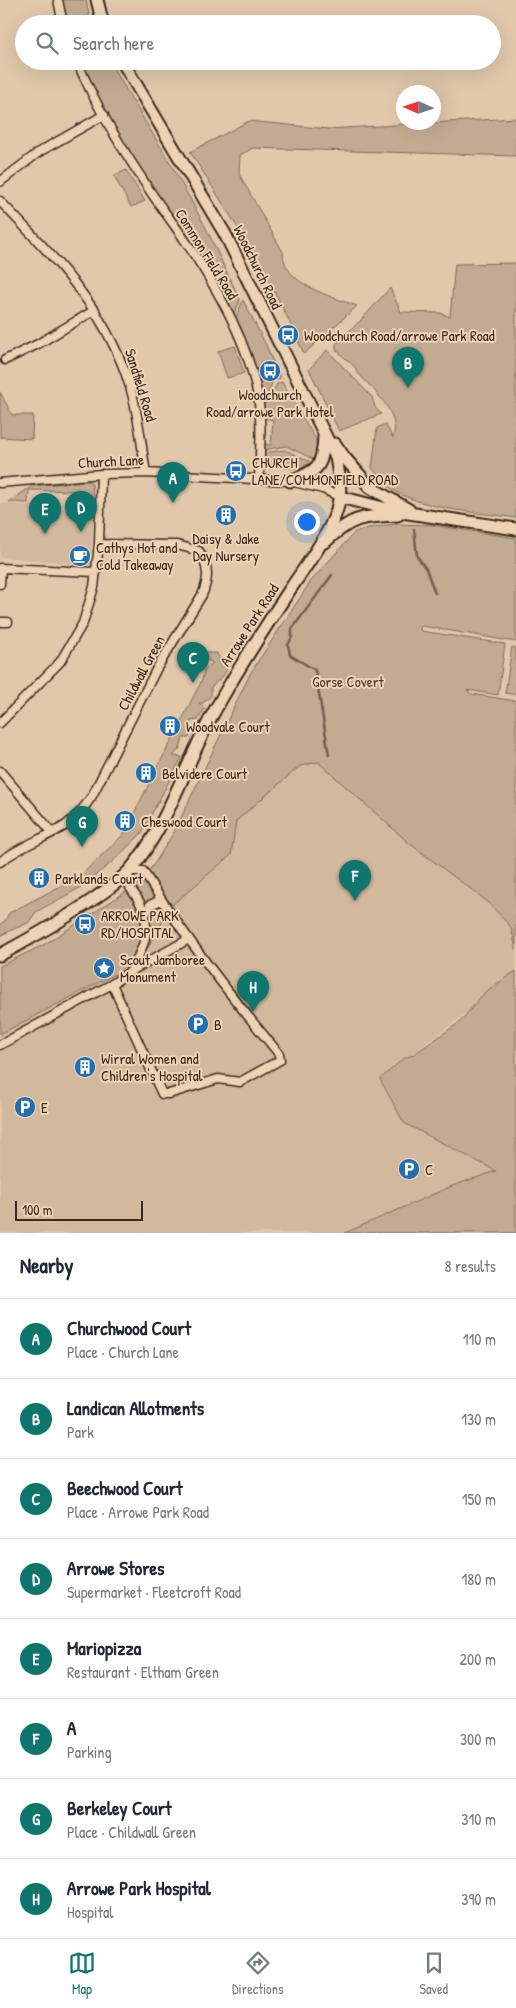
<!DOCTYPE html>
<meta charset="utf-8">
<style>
:root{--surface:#fff;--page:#f2f2f3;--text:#1f2937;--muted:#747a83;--line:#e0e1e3;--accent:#0f766e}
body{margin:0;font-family:"Patrick Hand",sans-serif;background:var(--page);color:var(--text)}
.compass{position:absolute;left:396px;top:85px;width:45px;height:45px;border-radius:50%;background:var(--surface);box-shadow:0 5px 20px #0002;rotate:273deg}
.scale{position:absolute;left:15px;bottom:12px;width:128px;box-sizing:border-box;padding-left:5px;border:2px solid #3b2a1e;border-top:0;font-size:14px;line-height:18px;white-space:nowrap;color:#3b2a1e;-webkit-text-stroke:4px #edd2b4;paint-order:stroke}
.you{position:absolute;left:306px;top:521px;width:18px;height:18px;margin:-12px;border:4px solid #fff;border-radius:50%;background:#1a73e8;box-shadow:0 0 0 8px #1a73e833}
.badge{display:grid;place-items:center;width:32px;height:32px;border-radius:50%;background:var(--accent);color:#fff;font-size:16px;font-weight:700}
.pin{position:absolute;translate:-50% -41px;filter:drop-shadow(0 1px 2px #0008)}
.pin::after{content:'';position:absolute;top:26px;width:18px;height:15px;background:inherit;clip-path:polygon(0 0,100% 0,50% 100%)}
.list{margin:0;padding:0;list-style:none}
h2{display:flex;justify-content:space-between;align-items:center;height:65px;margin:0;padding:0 20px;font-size:21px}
h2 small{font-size:16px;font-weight:400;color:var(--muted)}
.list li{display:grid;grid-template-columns:32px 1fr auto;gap:15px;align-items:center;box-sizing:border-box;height:80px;padding:0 20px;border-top:1px solid var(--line)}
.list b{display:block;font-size:19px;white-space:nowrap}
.list p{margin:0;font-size:16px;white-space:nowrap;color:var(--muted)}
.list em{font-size:16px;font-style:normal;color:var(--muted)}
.icon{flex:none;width:28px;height:28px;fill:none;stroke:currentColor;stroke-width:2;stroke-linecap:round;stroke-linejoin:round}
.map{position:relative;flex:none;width:516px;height:1233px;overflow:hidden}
.search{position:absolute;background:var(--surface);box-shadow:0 5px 20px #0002;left:15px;right:15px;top:15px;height:55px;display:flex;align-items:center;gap:12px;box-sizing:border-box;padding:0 18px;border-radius:28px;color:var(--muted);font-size:19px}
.sheet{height:705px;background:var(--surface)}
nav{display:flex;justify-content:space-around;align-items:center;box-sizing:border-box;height:70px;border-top:1px solid var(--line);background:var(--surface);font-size:14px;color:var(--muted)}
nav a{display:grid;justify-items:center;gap:2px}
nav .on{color:var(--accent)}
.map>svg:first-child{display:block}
.built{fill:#d2b99e}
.green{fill:#c3ab91;stroke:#7f6a58}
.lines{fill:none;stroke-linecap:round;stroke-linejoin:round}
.stream{stroke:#745f4d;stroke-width:2.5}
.minor-casing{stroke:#3b2a1e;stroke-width:11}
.primary-casing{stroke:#3b2a1e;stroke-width:15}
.minor{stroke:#edd2b4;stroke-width:8}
.primary{stroke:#edd2b4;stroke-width:11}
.labels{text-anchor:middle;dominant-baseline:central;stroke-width:4;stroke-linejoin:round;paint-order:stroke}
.street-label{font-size:15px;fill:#3b2a1e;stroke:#edd2b4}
.poi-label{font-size:15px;fill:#3b2a1e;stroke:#edd2b4;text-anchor:start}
.park-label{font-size:15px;fill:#4f3d2f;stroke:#edd2b4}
</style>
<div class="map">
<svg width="516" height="1233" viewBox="0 0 516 1233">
<rect width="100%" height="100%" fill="#e2c8ab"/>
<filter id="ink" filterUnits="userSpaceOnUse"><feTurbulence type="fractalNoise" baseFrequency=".02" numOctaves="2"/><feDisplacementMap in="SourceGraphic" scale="10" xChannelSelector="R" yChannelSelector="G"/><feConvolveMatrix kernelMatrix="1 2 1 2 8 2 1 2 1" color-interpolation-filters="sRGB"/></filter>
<g filter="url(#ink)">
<path class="built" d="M 0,503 L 94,511 L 90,565 L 0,557 Z
M 318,762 L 488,902 L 511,927 L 516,949 L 516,974 L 380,1079 L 405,1123 L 496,1171 L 452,1186 L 344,1233 L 0,1233 L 0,1034 L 113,976 L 130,904 L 300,766 Z"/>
<path class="green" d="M 62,0 L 86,0 L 91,24 L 67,24 Z
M 80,61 L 109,61 L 172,166 L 205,226 L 240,300 L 234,315 L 231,316 L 185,238 L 111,124 Z
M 516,118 L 516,156 L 253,148 L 240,155 L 239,174 L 283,252 C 283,285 331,296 357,306 L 304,354 C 274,283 232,217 190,152 L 249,121 L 328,129 Z
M 126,170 L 145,201 L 131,207 L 114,176 Z
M 516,263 L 516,518 C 478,512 418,510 388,486 C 382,481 377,474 372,468 L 377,428 L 385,424 L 393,438 C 401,412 372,389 356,371 L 356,368 L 336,350 L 336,344 L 361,320 L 390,288 L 401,312 L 441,313 L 450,317 L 455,264 Z
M 243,300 L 266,345 L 280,378 L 273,381 L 267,395 L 262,399 L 234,317 L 237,315 Z
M 235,346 L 244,373 L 227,378 L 218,351 Z
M 327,350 L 372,397 L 375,407 L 381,414 L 339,431 L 309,369 Z
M 282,382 L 316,440 L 317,451 L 313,459 L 286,446 L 263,450 L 263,444 L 271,445 L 273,420 L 263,418 L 262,404 L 269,400 L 277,384 Z
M 0,392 L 12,415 L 33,415 L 32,439 L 0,437 Z
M 285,450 L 311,462 C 296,473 278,466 261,463 L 262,453 Z
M 88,481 L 92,484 L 94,501 L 82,500 L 82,491 L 29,490 L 28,503 L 9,502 L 32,486 Z
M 395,524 L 432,525 L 516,538 L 516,642 L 422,626 L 420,628 L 421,631 L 505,644 L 498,695 L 467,690 L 471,694 L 516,701 L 516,949 L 511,927 L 488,902 L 409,843 L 318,762 L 300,766 L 236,821 L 231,855 L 172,905 L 140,961 L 0,1034 L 0,966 L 45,944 L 138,884 L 155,863 L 174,832 L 251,672 L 311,581 L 355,532 L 368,528 Z
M 512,647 L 516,648 L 516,695 L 505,693 Z
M 201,653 L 217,653 L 220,660 L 219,664 L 225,665 L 227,669 L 223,676 L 211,687 L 211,696 L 203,703 L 199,703 L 205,708 L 198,720 L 191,721 L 189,727 L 192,731 L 189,738 L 183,738 L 180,748 L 173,756 L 182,757 L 141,834 L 111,863 L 78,889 L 36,912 L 28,923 L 3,934 L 0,938 L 0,924 L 5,921 L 9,913 L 80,876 L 123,835 L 190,704 C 195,691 203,683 204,670 L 213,663 L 201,657 Z
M 516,971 L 516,1233 L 345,1233 L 452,1186 L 496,1171 L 404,1123 L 380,1079 L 403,1059 L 414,1054 L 460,1022 L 485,992 Z"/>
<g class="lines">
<path class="stream" d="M 414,529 L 417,556 L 426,569 L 435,593
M 329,755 L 315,670 L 290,655 L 288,645 L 292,637 L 292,629 L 332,575"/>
<g class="minor-casing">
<path id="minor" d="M 58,0 L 63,24
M 77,61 C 94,102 117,141 141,177 C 155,200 172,221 186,242 C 219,291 250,345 259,403 C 262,428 260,454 259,479
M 0,182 L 39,152 L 104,115
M 0,201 C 55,259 106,308 130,387 C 139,415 141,444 146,473
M 5,360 L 38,344 L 95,310
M 0,483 L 101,474 L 146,473 L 290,481 L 323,489 L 340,497
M 0,568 L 95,572
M 0,584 L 1,569
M 0,622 L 8,622
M 0,723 L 60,662 L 83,623 L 94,587 L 99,544 L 101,474
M 0,771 L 52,832
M 0,862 C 20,846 44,839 66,825 C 77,817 85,807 92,796 L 157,668 L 202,595 C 209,579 209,567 199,551 L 177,545 L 99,544
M 144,917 L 150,905 L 161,900
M 112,984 L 162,1094 L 169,1094 L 218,1079 L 240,1082 L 280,1060 L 279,1054 L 271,1044 C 225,989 181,932 143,871 L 129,871 C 127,892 132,887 140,903 C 153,930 143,948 131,971
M 0,1045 L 112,984 L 131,971 L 189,939"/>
</g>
<g class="primary-casing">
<path id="primary" d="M 97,0 L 103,24
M 335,444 L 344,457 L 370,487 L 409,510
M 290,481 C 319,470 322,468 324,437
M 340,497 L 395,511 L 516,529
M 325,542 C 353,516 361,517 398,515
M 0,955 C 33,937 67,918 98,896 C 108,889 121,880 130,870 C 170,823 185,763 215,710 C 238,669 263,630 289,591 C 304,568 322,546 333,520 C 343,499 340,479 336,457 L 225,234 L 122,61"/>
</g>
<use href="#minor" class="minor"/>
<use href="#primary" class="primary"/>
</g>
</g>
<defs>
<g id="bus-disc" transform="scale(1.125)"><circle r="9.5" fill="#1f6fb2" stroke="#edd2b4"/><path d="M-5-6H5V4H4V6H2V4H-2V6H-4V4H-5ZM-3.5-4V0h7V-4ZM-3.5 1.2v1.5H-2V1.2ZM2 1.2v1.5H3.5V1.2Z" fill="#fff"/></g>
<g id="building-disc" transform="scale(1.125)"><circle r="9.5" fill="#1f6fb2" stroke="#edd2b4"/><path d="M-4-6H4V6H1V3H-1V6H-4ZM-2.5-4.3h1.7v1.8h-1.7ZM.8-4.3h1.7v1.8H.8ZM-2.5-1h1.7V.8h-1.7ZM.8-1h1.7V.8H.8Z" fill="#fff"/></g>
<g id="cafe-disc" transform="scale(1.125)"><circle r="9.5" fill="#1f6fb2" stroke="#edd2b4"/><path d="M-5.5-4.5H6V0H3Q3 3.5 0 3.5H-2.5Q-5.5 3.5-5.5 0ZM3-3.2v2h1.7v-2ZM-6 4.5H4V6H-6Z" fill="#fff"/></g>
<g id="sight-disc" transform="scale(1.125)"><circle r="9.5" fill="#1f6fb2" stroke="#edd2b4"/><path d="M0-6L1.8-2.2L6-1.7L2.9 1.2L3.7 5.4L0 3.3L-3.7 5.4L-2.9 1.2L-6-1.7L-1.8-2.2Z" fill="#fff"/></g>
<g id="parking-disc" transform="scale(1.125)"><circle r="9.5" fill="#1f6fb2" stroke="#edd2b4"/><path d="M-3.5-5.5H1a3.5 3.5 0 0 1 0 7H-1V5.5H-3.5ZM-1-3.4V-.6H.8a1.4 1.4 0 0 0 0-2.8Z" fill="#fff"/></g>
</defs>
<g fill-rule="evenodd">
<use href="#bus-disc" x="288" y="335"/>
<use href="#bus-disc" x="270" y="371"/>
<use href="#bus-disc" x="236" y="471"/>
<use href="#building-disc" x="226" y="515"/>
<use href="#cafe-disc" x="80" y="556"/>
<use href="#building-disc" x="170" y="726"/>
<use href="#building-disc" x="146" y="773"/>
<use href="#building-disc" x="125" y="821"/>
<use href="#building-disc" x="39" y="878"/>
<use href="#bus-disc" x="85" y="924"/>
<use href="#sight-disc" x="104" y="968"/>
<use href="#parking-disc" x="198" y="1024"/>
<use href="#building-disc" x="85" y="1067"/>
<use href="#parking-disc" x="25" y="1107"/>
<use href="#parking-disc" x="409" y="1169"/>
</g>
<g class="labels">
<g class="street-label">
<text transform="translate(207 254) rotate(58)">Common Field Road</text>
<text transform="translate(258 267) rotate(64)">Woodchurch Road</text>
<text transform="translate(141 385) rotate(73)">Sandfield Road</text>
<text transform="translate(111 461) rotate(-3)">Church Lane</text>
<text transform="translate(249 625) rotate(-57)">Arrowe Park Road</text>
<text transform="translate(141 673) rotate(-62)">Childwall Green</text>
</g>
<g class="poi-label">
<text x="304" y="335">Woodchurch Road/arrowe Park Road</text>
<text x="270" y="394" text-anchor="middle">Woodchurch<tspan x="270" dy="17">Road/arrowe Park Hotel</tspan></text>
<text x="252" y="462">CHURCH<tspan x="252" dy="17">LANE/COMMONFIELD ROAD</tspan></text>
<text x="226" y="538" text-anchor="middle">Daisy &amp; Jake<tspan x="226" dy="17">Day Nursery</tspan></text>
<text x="96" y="547">Cathys Hot and<tspan x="96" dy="17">Cold Takeaway</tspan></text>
<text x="186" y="726">Woodvale Court</text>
<text x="162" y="773">Belvidere Court</text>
<text x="141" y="821">Cheswood Court</text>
<text x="55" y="878">Parklands Court</text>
<text x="101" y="915">ARROWE PARK<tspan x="101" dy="17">RD/HOSPITAL</tspan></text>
<text x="120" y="959">Scout Jamboree<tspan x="120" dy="17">Monument</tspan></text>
<text x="214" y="1024">B</text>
<text x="101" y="1058">Wirral Women and<tspan x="101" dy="17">Children's Hospital</tspan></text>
<text x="41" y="1107">E</text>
<text x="425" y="1169">C</text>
</g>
<g class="park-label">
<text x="348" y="681">Gorse Covert</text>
</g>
</g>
</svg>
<svg class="compass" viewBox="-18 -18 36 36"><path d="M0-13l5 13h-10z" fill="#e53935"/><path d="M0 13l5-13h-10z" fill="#747a83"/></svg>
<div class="scale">100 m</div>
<div class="you"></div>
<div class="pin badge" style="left:173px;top:503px">A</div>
<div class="pin badge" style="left:408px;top:388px">B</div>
<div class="pin badge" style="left:193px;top:683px">C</div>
<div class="pin badge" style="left:81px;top:532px">D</div>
<div class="pin badge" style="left:45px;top:534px">E</div>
<div class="pin badge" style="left:355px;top:901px">F</div>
<div class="pin badge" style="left:82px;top:847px">G</div>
<div class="pin badge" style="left:253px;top:1012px">H</div>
<div class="search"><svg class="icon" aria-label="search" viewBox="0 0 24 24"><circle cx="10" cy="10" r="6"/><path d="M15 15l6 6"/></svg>Search here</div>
</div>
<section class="sheet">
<h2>Nearby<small>8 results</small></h2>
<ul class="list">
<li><span class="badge">A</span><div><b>Churchwood Court</b><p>Place · Church Lane</p></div><em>110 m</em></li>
<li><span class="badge">B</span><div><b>Landican Allotments</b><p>Park</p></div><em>130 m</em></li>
<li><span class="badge">C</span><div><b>Beechwood Court</b><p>Place · Arrowe Park Road</p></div><em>150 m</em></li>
<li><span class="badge">D</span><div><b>Arrowe Stores</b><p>Supermarket · Fleetcroft Road</p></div><em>180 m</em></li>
<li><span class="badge">E</span><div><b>Mariopizza</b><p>Restaurant · Eltham Green</p></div><em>200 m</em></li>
<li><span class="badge">F</span><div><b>A</b><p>Parking</p></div><em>300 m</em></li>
<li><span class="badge">G</span><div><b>Berkeley Court</b><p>Place · Childwall Green</p></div><em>310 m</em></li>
<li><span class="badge">H</span><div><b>Arrowe Park Hospital</b><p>Hospital</p></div><em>390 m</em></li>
</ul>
</section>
<nav>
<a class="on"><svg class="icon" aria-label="map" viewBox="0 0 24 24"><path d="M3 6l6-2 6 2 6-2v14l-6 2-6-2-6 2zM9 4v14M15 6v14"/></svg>Map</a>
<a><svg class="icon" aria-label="directions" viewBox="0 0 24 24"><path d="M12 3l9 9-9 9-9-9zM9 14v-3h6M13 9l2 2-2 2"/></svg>Directions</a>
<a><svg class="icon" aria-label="saved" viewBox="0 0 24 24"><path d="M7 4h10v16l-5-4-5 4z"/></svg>Saved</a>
</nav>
